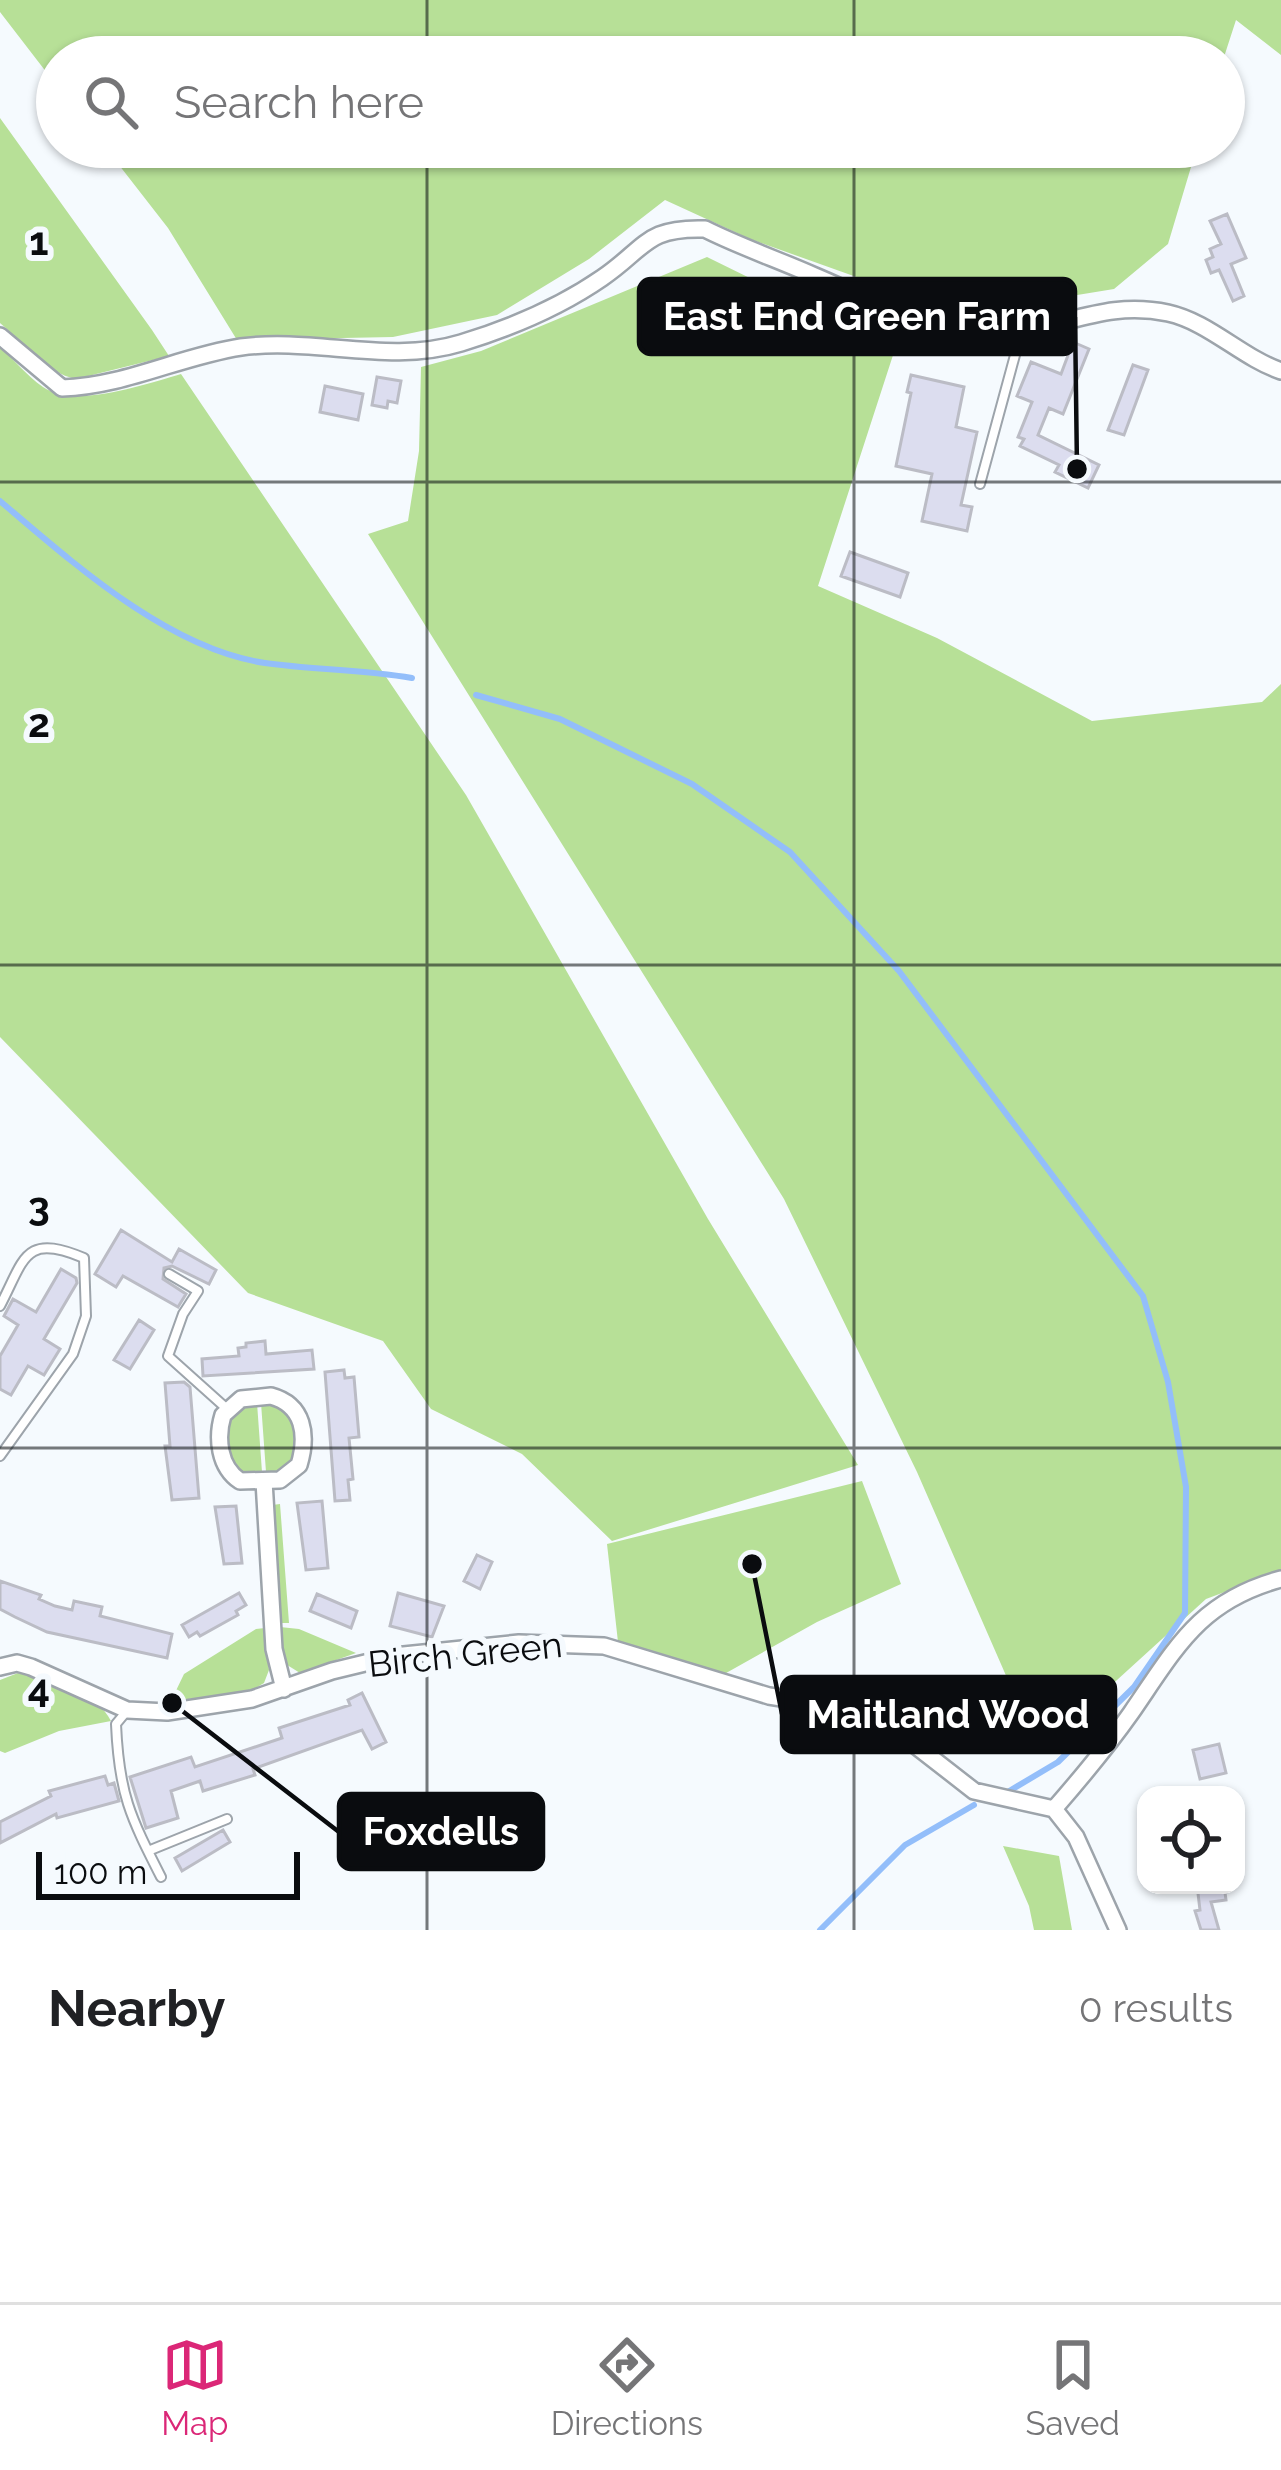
<!DOCTYPE html>
<style>
:root{--surface:#fff;--page:#f2f2f2;--text:#202124;--muted:#757577;--line:#e0e0e0;--accent:#db2777}
body{margin:0;font-family:Raleway,sans-serif;background:var(--page);color:var(--text)}
.controls{position:absolute;right:36px;bottom:36px;display:grid;overflow:hidden;border-radius:24px;box-shadow:0 3px 9px #0004}
.controls button{width:108px;height:108px;display:grid;place-items:center;padding:0;border:0;border-bottom:3px solid var(--line);background:var(--surface);color:var(--text);font:60px sans-serif}
.scale{position:absolute;left:36px;bottom:30px;width:264px;box-sizing:border-box;padding-left:12px;border:6px solid #0a0c0f;border-top:0;font-size:33px;line-height:42px;white-space:nowrap;color:#0a0c0f;-webkit-text-stroke:9px #f5fafe;paint-order:stroke}
.list{margin:0;padding:0;list-style:none}
h2{display:flex;justify-content:space-between;align-items:center;height:156px;margin:0;padding:0 48px;font-size:51px}
h2 small{font-size:39px;font-weight:400;color:var(--muted)}
.icon{flex:none;width:66px;height:66px;fill:none;stroke:currentColor;stroke-width:2;stroke-linecap:round;stroke-linejoin:round}
.map{position:relative;flex:none;width:1281px;height:1930px;overflow:hidden}
.search{position:absolute;background:var(--surface);box-shadow:0 3px 9px #0004;left:36px;right:36px;top:36px;height:132px;display:flex;align-items:center;gap:30px;box-sizing:border-box;padding:0 42px;border-radius:66px;color:var(--muted);font-size:45px}
.sheet{height:372px;background:var(--surface)}
nav{display:flex;justify-content:space-around;align-items:center;box-sizing:border-box;height:168px;border-top:3px solid var(--line);background:var(--surface);font-size:33px;color:var(--muted)}
nav a{display:grid;justify-items:center;gap:6px}
nav .on{color:var(--accent)}
.map>svg:first-child{display:block}
.green{fill:#b7e097}
.lines{fill:none;stroke-linecap:round;stroke-linejoin:round}
.stream{stroke:#93befa;stroke-width:6}
.building{fill:#dcddef;stroke:#bbbcc5;stroke-width:3}
.service-casing{stroke:#9da4ab;stroke-width:12}
.minor-casing{stroke:#9da4ab;stroke-width:20}
.service{stroke:#fff;stroke-width:8}
.minor{stroke:#fff;stroke-width:15}
.grid{fill:none;stroke:#0a0c0f;stroke-width:3;stroke-opacity:0.55}
.labels{text-anchor:middle;dominant-baseline:central;stroke-width:12;stroke-linejoin:round;paint-order:stroke}
.street-label{font-size:36px;fill:#0a0c0f;stroke:#f5fafe}
.grid-label{font-size:39px;text-anchor:middle;font-weight:bold;fill:#0a0c0f;stroke:#f5fafe;stroke-width:12;stroke-linejoin:round;paint-order:stroke}
.leader{fill:none;stroke:#0a0c0f;stroke-width:4.5}
.callout-dot{fill:#0a0c0f;stroke:#f5fafe;stroke-width:4.5}
.callout{fill:#0a0c0f;stroke:#0a0c0f;stroke-width:4.5}
.callout-label{font-size:39px;text-anchor:middle;font-weight:bold;fill:#fff}
</style>
<div class="map">
<svg width="1281" height="1930" viewBox="0 0 1281 1930">
<rect width="100%" height="100%" fill="#f5fafe"/>
<path class="green" d="M 0,0 L 1281,0 L 1281,55 L 1236,20 L 1224,57 L 57,57 L 57,86 L 0,12 Z
M 0,118 L 152,330 L 169,356 L 76,379 C 46,373 23,342 0,323 Z
M 105,147 L 1197,147 L 1168,244 L 1114,289 L 960,314 L 750,239 L 665,200 L 589,259 L 497,315 L 393,337 L 237,340 L 168,228 Z
M 707,257 L 895,349 L 818,586 L 937,638 L 1092,721 L 1262,702 L 1281,684 L 1281,1571 L 1206,1599 L 1039,1751 L 917,1472 L 784,1199 L 368,534 L 408,521 L 419,451 L 421,367 L 481,351 Z
M 0,348 C 15,360 27,376 43,387 C 75,409 146,384 181,374 L 466,795 L 708,1219 L 858,1465 L 612,1541 L 522,1454 L 431,1409 L 383,1341 L 248,1293 L 0,1037 Z
M 257,1403 L 262,1472 L 240,1472 C 227,1458 224,1432 230,1414 Z
M 261,1403 L 281,1405 L 294,1421 L 296,1455 L 283,1470 L 266,1472 Z
M 862,1481 L 901,1584 L 817,1622 L 719,1677 L 618,1642 L 607,1544 Z
M 280,1504 L 289,1623 L 280,1623 L 272,1505 Z
M 280,1627 L 299,1629 L 356,1653 L 300,1673 L 284,1663 Z
M 265,1628 L 269,1670 L 264,1683 L 249,1692 L 171,1701 L 184,1674 L 256,1629 Z
M 18,1673 C 47,1678 98,1693 111,1721 L 59,1731 L 5,1753 L 0,1751 L 0,1680 Z
M 1003,1846 L 1059,1856 L 1072,1930 L 1034,1930 L 1029,1906 Z"/>
<g class="lines">
<path class="stream" d="M 0,501 C 72,562 168,649 265,663 C 314,670 361,669 412,678
M 476,695 L 560,719 L 692,784 L 790,852 L 899,971 L 1143,1296 L 1168,1382 L 1186,1487 L 1185,1613 L 1134,1687 L 1058,1762 L 1006,1793
M 820,1930 L 905,1845 L 974,1805"/>
</g>
<path class="building" d="M 1227,214 L 1246,258 L 1231,264 L 1244,296 L 1233,301 L 1219,270 L 1211,273 L 1206,260 L 1213,257 L 1210,249 L 1221,244 L 1210,221 Z
M 1073,342 L 1089,349 L 1063,414 L 1049,408 L 1038,435 L 1099,465 L 1088,488 L 1055,472 L 1059,465 L 1020,446 L 1024,439 L 1018,437 L 1032,402 L 1017,396 L 1031,362 L 1061,374 Z
M 1133,365 L 1148,370 L 1124,435 L 1108,430 Z
M 911,375 L 964,387 L 956,427 L 977,432 L 961,505 L 972,507 L 967,531 L 922,521 L 932,474 L 896,466 L 911,393 L 907,392 Z
M 377,377 L 401,381 L 397,403 L 388,401 L 387,408 L 372,405 Z
M 325,386 L 363,394 L 358,420 L 320,412 Z
M 850,552 L 908,573 L 900,597 L 841,576 Z
M 121,1230 L 172,1262 L 179,1249 L 216,1270 L 209,1284 L 172,1266 L 164,1268 L 163,1279 L 186,1294 L 178,1307 L 123,1276 L 116,1287 L 95,1274 Z
M 61,1269 L 76,1278 L 77,1283 L 44,1339 L 60,1349 L 44,1375 L 28,1366 L 11,1395 L 0,1389 L 0,1356 L 18,1325 L 4,1316 L 13,1299 L 36,1312 Z
M 139,1320 L 154,1330 L 130,1369 L 114,1360 Z
M 265,1341 L 266,1354 L 312,1350 L 314,1369 L 203,1376 L 202,1359 L 239,1356 L 238,1348 L 246,1347 L 246,1343 Z
M 344,1370 L 345,1378 L 354,1377 L 359,1437 L 349,1438 L 353,1479 L 348,1480 L 350,1500 L 335,1501 L 325,1372 Z
M 184,1382 L 190,1387 L 199,1498 L 172,1500 L 165,1446 L 170,1446 L 165,1383 Z
M 322,1501 L 328,1568 L 306,1570 L 297,1503 Z
M 236,1506 L 242,1563 L 224,1564 L 215,1507 Z
M 477,1555 L 492,1562 L 480,1589 L 464,1581 Z
M 0,1581 L 41,1595 L 39,1599 L 55,1606 L 72,1610 L 74,1601 L 102,1607 L 100,1616 L 172,1634 L 167,1658 L 47,1632 L 15,1617 L 0,1609 Z
M 239,1593 L 246,1605 L 236,1611 L 238,1615 L 200,1636 L 197,1632 L 189,1637 L 182,1625 Z
M 398,1593 L 444,1606 L 432,1637 L 390,1626 Z
M 317,1594 L 357,1611 L 351,1628 L 310,1611 Z
M 362,1693 L 386,1742 L 372,1749 L 362,1730 L 253,1769 L 255,1775 L 203,1791 L 200,1781 L 171,1791 L 178,1818 L 146,1828 L 130,1777 L 191,1757 L 195,1767 L 282,1738 L 279,1728 L 350,1705 L 348,1700 Z
M 1219,1744 L 1226,1773 L 1200,1779 L 1193,1750 Z
M 105,1776 L 108,1785 L 114,1783 L 119,1801 L 57,1818 L 56,1814 L 0,1843 L 0,1822 L 51,1796 L 49,1791 Z
M 223,1830 L 230,1842 L 182,1871 L 175,1858 Z
M 1197,1885 L 1224,1885 L 1226,1900 L 1211,1902 L 1219,1930 L 1201,1930 L 1195,1911 L 1200,1910 Z"/>
<g class="lines">
<g class="service-casing">
<path id="service" d="M 980,484 L 1021,333
M 169,1274 L 198,1291 L 183,1314 L 168,1356 L 226,1408
M 0,1306 C 25,1258 24,1233 84,1258 L 86,1316 L 73,1354 L 0,1456
M 126,1712 L 116,1724 C 119,1794 130,1816 161,1877
M 148,1851 L 227,1819"/>
</g>
<g class="minor-casing">
<path id="minor" d="M 0,336 L 62,388 C 125,386 181,356 241,347 C 315,337 389,365 461,343 C 510,328 560,307 602,278 C 646,248 645,227 705,229 C 741,247 779,260 815,276 C 872,300 934,334 998,333 C 1061,331 1102,299 1168,313 C 1209,322 1241,357 1281,371
M 271,1396 C 304,1405 308,1435 299,1465 L 280,1480 L 240,1481 C 219,1467 216,1438 223,1415 L 241,1399 Z
M 264,1481 L 274,1649 L 284,1689
M 0,1667 L 17,1663 L 31,1667 L 127,1710 L 167,1712 L 252,1699 L 332,1671 L 394,1656 L 519,1643 L 604,1646 L 769,1696 L 857,1710 L 893,1728 L 974,1791 L 1054,1809
M 1054,1809 C 1081,1778 1107,1747 1131,1713 C 1176,1648 1199,1601 1281,1579
M 1054,1809 L 1076,1837 L 1118,1930"/>
</g>
<use href="#service" class="service"/>
<use href="#minor" class="minor"/>
</g>
<path class="grid" d="M 427,0 L 427,57M 854,0 L 854,57M 427,147 L 427,1930M 854,147 L 854,1930M 0,482 L 1281,482M 0,965 L 1281,965M 0,1448 L 1281,1448"/>
<g class="labels">
<g class="street-label">
<text transform="translate(465 1654) rotate(-6)">Birch Green</text>
</g>
</g>
<g class="grid-label">
<text x="39" y="255">1</text>
<text x="39" y="737">2</text>
<text x="39" y="1220">3</text>
<text x="39" y="1702">4</text>
</g>
<path class="leader" d="M1077 469L1075 317M752 1564L782 1714M172 1703L339 1832"/>
<g class="callout-dot">
<circle cx="1077" cy="469" r="12"/>
<circle cx="752" cy="1564" r="12"/>
<circle cx="172" cy="1703" r="12"/>
</g>
<g class="callout">
<rect x="639" y="279" width="436" height="75" rx="12"/>
<rect x="782" y="1677" width="333" height="75" rx="12"/>
<rect x="339" y="1794" width="204" height="75" rx="12"/>
</g>
<g class="callout-label">
<text x="857" y="330">East End Green Farm</text>
<text x="948" y="1728">Maitland Wood</text>
<text x="441" y="1845">Foxdells</text>
</g>
</svg>
<div class="controls">
<button><svg class="icon" aria-label="locate" viewBox="0 0 24 24"><circle cx="12" cy="12" r="6"/><path d="M12 2v4M12 18v4M2 12h4M18 12h4"/></svg></button>
</div>
<div class="scale">100 m</div>
<div class="search"><svg class="icon" aria-label="search" viewBox="0 0 24 24"><circle cx="10" cy="10" r="6"/><path d="M15 15l6 6"/></svg>Search here</div>
</div>
<section class="sheet">
<h2>Nearby<small>0 results</small></h2>
<ul class="list">
</ul>
</section>
<nav>
<a class="on"><svg class="icon" aria-label="map" viewBox="0 0 24 24"><path d="M3 6l6-2 6 2 6-2v14l-6 2-6-2-6 2zM9 4v14M15 6v14"/></svg>Map</a>
<a><svg class="icon" aria-label="directions" viewBox="0 0 24 24"><path d="M12 3l9 9-9 9-9-9zM9 14v-3h6M13 9l2 2-2 2"/></svg>Directions</a>
<a><svg class="icon" aria-label="saved" viewBox="0 0 24 24"><path d="M7 4h10v16l-5-4-5 4z"/></svg>Saved</a>
</nav>
